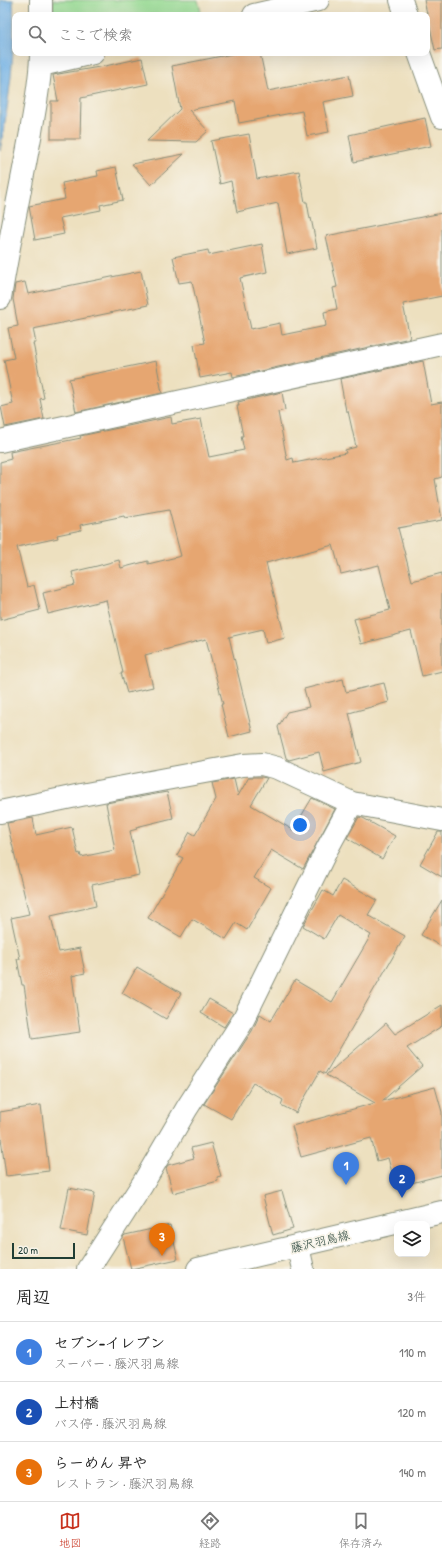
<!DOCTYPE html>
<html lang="ja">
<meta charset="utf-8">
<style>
:root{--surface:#fff;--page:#f2f2f2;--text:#222;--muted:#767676;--line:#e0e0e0;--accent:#c8321e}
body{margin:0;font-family:"Patrick Hand","Klee One",sans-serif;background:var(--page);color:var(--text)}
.controls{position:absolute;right:12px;bottom:12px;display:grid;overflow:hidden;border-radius:8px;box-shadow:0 4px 16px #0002}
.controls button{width:36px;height:36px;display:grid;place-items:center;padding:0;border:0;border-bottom:1px solid var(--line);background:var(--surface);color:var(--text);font:20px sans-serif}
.scale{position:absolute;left:12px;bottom:10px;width:63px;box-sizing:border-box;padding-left:4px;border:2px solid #1f3d34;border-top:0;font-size:11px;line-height:14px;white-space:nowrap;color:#1f3d34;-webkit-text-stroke:3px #f7f3e8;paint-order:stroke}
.you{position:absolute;left:300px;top:825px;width:14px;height:14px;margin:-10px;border:3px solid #fff;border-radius:50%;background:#1a73e8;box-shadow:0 0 0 6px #1a73e833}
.badge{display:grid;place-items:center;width:26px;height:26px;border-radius:50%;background:var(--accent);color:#fff;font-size:13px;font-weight:700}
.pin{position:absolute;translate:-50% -33px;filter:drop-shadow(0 1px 2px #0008)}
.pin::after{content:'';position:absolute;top:21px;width:14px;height:12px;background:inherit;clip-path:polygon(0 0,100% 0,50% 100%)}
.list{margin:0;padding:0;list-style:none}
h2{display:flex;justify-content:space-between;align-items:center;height:52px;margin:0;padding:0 16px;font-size:17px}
h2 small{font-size:13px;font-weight:400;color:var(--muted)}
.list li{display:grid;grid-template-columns:26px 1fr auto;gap:12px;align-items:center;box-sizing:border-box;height:60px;padding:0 16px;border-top:1px solid var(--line)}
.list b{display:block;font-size:15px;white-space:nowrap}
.list p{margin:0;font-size:13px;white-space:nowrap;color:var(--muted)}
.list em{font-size:13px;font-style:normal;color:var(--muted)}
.icon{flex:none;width:22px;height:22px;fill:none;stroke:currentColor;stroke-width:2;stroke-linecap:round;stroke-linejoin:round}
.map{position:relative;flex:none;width:442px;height:1269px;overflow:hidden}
.search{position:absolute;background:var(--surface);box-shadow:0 4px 16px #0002;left:12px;right:12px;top:12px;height:44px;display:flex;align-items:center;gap:10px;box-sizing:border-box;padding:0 14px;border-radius:8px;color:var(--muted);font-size:15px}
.sheet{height:232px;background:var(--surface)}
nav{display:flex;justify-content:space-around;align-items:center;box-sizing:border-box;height:56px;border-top:1px solid var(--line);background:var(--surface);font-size:11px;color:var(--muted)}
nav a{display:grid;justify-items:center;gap:2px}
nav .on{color:var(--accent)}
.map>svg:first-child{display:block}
.green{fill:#95da93;stroke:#5a8c64}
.water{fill:#73b2e6;stroke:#49788d}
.building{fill:#e6a671}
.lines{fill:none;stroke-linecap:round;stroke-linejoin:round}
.minor-casing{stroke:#868e7a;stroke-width:24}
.minor{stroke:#fff;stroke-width:22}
.labels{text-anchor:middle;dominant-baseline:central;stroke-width:3.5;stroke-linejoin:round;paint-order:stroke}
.street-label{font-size:12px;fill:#1f3d34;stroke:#f7f3e8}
</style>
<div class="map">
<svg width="442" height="1269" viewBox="0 0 442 1269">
<rect width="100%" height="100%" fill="#f7f3e8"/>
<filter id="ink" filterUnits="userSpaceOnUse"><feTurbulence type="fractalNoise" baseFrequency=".025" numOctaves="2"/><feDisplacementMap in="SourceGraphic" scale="8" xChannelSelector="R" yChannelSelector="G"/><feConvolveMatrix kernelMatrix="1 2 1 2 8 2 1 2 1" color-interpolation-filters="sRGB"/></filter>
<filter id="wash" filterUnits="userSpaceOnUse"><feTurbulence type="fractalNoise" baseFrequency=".012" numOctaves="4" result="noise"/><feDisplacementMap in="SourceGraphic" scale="16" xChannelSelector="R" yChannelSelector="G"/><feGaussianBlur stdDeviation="0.9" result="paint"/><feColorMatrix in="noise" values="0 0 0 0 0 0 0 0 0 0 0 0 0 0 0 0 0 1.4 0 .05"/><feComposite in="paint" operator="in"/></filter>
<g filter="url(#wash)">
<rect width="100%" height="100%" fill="#ede0bf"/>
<path class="green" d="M 53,0 L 198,0 L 201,12 L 189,15 L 53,15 Z"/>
<path class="water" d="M 0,0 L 13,0 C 16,50 9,102 0,151 Z"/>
<g id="blocks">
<path class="building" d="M 424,0 L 442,0 L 442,49 L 435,50 Z
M 237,53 L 260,53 L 268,91 L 349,75 L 353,96 L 323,102 L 329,132 L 307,136 L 302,111 L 239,123 L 235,101 L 189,110 L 208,131 L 196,142 L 147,141 L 180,109 L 172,66 Z
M 142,58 L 148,84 L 81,98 L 80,139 L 51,139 L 51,101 L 58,101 L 53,75 L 105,66 Z
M 425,118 L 431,146 L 354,162 L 349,135 Z
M 249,134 L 257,179 L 299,171 L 305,202 L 307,202 L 310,219 L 311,218 L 317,248 L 287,254 L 278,203 L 237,212 L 231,181 L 220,184 L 211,141 Z
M 184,154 L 151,185 L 132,164 Z
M 116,167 L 123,200 L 100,205 L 101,210 L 60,218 L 64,234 L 35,240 L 29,206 L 65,199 L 62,183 L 98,176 L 97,171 Z
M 442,213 L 442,296 L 403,304 L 410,338 L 233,377 L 232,372 L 200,378 L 194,345 L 205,343 L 192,281 L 179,283 L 173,257 L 208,250 L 209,255 L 262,244 L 267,272 L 240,278 L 251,329 L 280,323 L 282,335 L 326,326 L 324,312 L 337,309 L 333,288 L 337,287 L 326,236 Z
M 141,271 L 148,305 L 33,329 L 36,343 L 33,343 L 44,398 L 40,399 L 44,419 L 5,427 L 1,407 L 13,404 L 4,360 L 14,358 L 8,328 L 18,326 L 13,299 L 15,284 L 25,282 L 28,294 Z
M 156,361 L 162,393 L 76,412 L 69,379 Z
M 423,361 L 431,404 L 442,402 L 442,477 L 435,479 L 442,520 L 398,528 L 412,581 L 442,573 L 442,671 L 422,676 L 411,631 L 361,644 L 354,619 L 390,610 L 379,565 L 341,574 L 333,545 L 266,563 L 285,638 L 266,643 L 263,629 L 229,637 L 252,731 L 229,737 L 221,704 L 223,704 L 206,639 L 145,655 L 153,687 L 127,693 L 121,673 L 123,673 L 116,642 L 106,600 L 48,614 L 43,593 L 75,585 L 72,572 L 97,566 L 119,560 L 121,568 L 148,561 L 148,564 L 181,556 L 169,510 L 125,518 L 124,516 L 80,525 L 81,530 L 57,535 L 58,538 L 17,547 L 27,587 L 34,585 L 40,610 L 0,620 L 0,462 L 11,459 L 10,452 L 81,438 L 80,436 L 171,417 L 172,424 L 201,419 L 209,457 L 244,450 L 241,436 L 243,436 L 237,406 L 239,406 L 238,402 L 282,392 L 285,410 L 278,412 L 287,460 L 293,458 L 294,463 L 346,453 L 345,450 L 356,447 L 348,411 L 346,411 L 340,379 Z
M 343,679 L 346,692 L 384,683 L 389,702 L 349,713 L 361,762 L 324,772 L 319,752 L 289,760 L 286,758 L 278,727 L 287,712 L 309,707 L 304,689 Z
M 249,777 L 261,777 L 267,778 L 251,805 L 293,830 L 312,798 L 335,809 L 303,869 L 271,850 L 254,878 L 271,888 L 247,930 L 236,923 L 226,939 L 192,919 L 181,937 L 148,918 L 183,858 L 177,855 L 190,832 L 195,835 L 216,799 L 212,783 L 234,779 L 238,796 Z
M 167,792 L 173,818 L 136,827 L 137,829 L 130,831 L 139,875 L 92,885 L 96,906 L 51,916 L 59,952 L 80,948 L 85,973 L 72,976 L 80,1032 L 32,1039 L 24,985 L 22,985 L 17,959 L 20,959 L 11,918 L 29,914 L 7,823 L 33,818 L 36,835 L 72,827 L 78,854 L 80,853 L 81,857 L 115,850 L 106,803 Z
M 359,817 L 363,818 L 395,836 L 382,859 L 347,838 Z
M 438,832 L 442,832 L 442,877 L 420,864 Z
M 342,880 L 377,900 L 368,915 L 405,936 L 325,1074 L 320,1071 L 296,1113 L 281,1105 L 283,1100 L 253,1083 L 231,1119 L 204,1104 L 252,1031 L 260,1014 L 271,1021 L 295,980 L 332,1002 L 371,935 L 338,915 L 324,939 L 303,926 L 323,890 L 333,896 Z
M 442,900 L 442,947 L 421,935 Z
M 137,967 L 181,993 L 166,1019 L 122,993 Z
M 209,999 L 233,1013 L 224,1027 L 201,1013 Z
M 442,1005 L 442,1026 L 407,1048 L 422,1066 L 382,1101 L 435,1087 L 442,1112 L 442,1175 L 396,1187 L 388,1158 L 377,1161 L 371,1138 L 301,1157 L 292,1126 L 375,1103 L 326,1075 L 386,1023 L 395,1034 Z
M 41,1105 L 49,1171 L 6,1176 L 0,1131 L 0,1112 Z
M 211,1143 L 221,1176 L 217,1177 L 218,1181 L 173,1193 L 166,1168 L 168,1165 L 194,1158 L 191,1148 Z
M 69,1188 L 95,1193 L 87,1235 L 61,1230 Z
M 282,1191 L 293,1229 L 273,1235 L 263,1196 Z
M 170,1225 L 178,1259 L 131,1269 L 123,1237 L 125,1235 Z"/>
</g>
</g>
<g filter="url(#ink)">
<use href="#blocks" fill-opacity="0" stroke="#868e7a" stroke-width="1"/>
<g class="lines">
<g class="minor-casing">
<path id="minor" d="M 41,0 L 41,15
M 401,0 L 406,15
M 254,15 L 318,0
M 419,53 L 442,117
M 41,65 L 93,53
M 0,298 C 9,242 21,187 31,132 C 35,106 41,79 41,53
M 0,441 L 442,344
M 0,812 L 81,795 L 177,777 L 243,765 L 262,764 L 277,768 L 352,803 L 442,820
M 298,1247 L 303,1269
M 88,1269 L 142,1185 L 187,1108 L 241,1024 L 327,849 L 352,803
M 198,1269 L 442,1212"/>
</g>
<use href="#minor" class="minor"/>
</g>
</g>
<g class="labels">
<g class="street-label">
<text transform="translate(320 1241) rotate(-13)">藤沢羽鳥線</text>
</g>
</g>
</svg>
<div class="controls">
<button><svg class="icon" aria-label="layers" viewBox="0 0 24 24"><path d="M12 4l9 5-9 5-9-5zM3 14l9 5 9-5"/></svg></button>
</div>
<div class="scale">20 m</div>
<div class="you"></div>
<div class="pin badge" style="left:346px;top:1185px;background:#3f7fe0">1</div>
<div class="pin badge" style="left:402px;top:1198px;background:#1a4fb4">2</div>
<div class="pin badge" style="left:162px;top:1256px;background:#e8710a">3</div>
<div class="search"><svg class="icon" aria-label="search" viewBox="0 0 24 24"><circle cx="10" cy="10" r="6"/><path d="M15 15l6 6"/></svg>ここで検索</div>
</div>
<section class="sheet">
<h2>周辺<small>3件</small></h2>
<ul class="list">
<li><span class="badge" style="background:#3f7fe0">1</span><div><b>セブン-イレブン</b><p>スーパー · 藤沢羽鳥線</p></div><em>110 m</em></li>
<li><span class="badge" style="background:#1a4fb4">2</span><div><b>上村橋</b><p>バス停 · 藤沢羽鳥線</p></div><em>120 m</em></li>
<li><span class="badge" style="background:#e8710a">3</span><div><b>らーめん 昇や</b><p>レストラン · 藤沢羽鳥線</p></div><em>140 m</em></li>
</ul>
</section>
<nav>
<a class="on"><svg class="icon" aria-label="map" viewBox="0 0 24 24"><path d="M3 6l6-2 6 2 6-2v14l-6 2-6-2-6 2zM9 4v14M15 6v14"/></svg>地図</a>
<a><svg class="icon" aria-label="directions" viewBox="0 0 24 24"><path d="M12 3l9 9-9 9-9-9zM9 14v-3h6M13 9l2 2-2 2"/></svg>経路</a>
<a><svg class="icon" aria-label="saved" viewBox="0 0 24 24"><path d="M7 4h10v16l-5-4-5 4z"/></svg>保存済み</a>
</nav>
